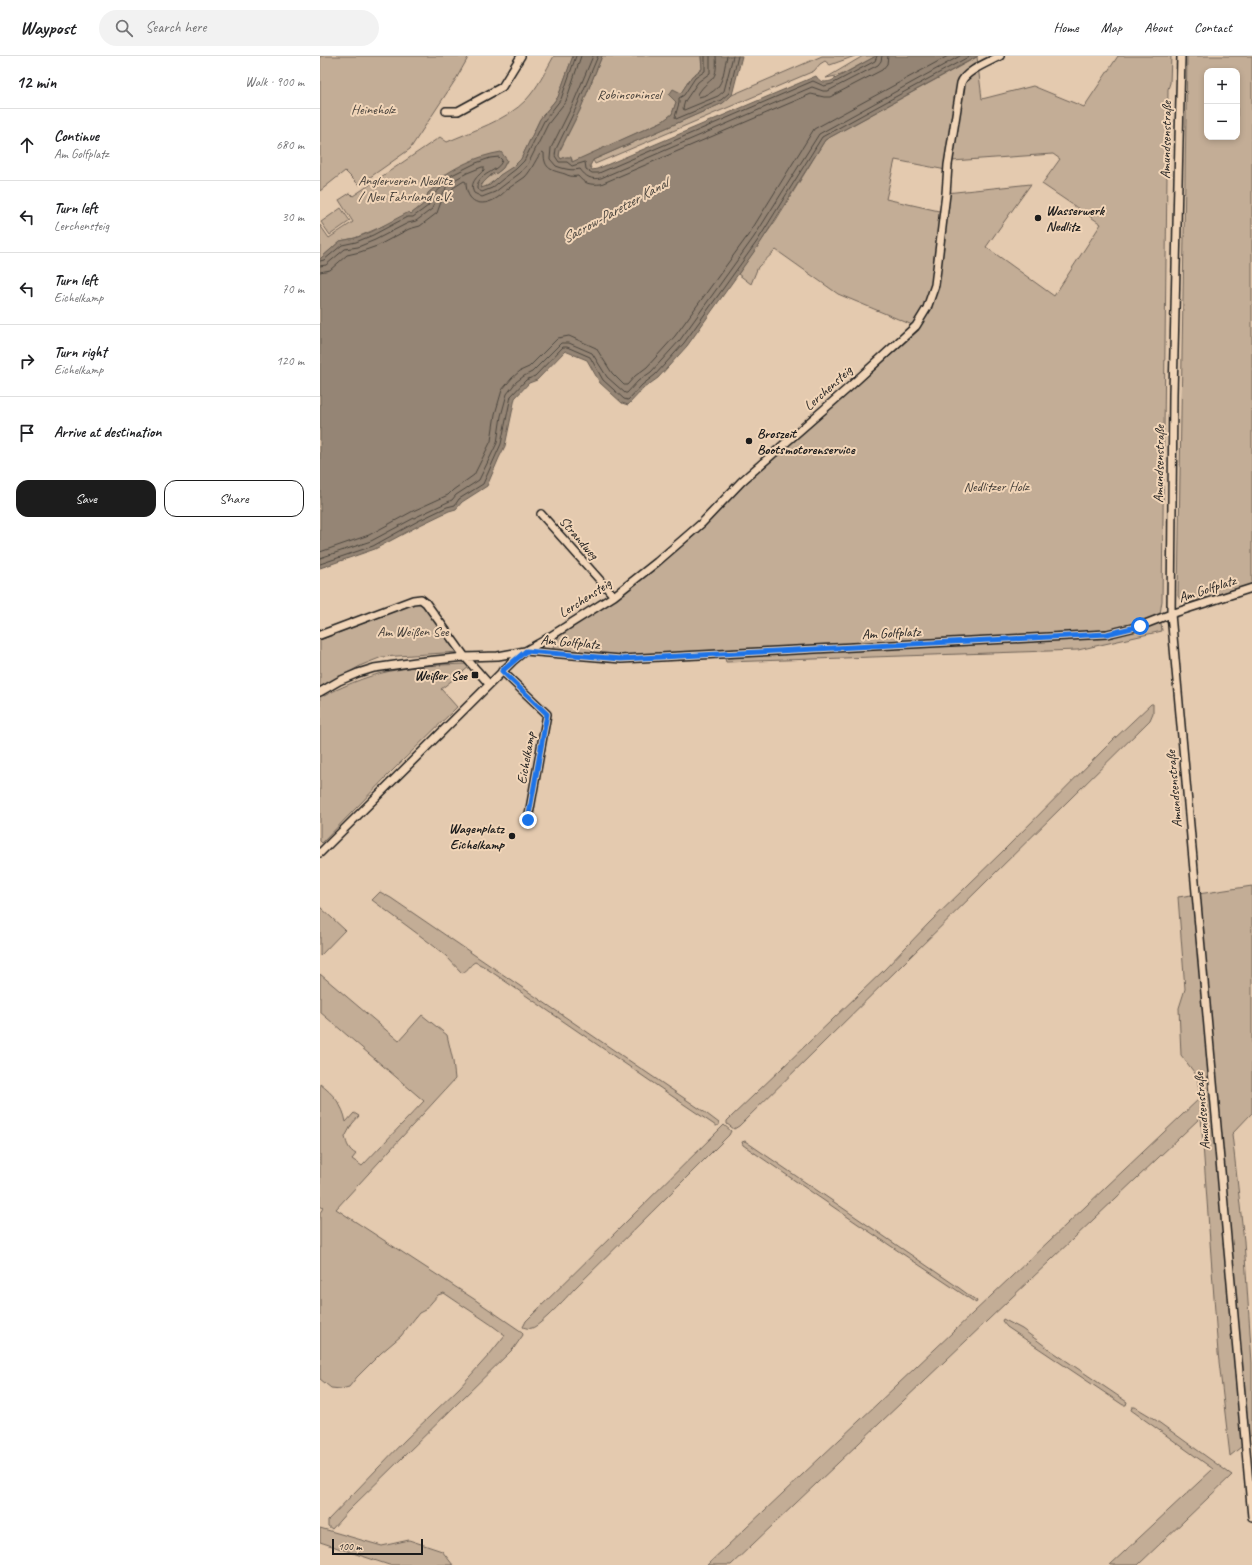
<!DOCTYPE html>
<meta charset="utf-8">
<style>
:root{--surface:#fff;--page:#f2f2f2;--text:#202124;--muted:#757577;--line:#e0e0e0;--accent:#1c1c1c}
body{margin:0;font-family:Caveat,sans-serif;background:var(--page);color:var(--text)}
.controls{position:absolute;right:12px;top:12px;display:grid;overflow:hidden;border-radius:8px;box-shadow:0 2px 6px #0003}
.controls button{width:36px;height:36px;display:grid;place-items:center;padding:0;border:0;border-bottom:1px solid var(--line);background:var(--surface);color:var(--text);font:20px sans-serif}
.scale{position:absolute;left:12px;bottom:10px;width:91px;box-sizing:border-box;padding-left:4px;border:2px solid #1c1c1c;border-top:0;font-size:11px;line-height:14px;white-space:nowrap;color:#1c1c1c;-webkit-text-stroke:3px #f1d5b8;paint-order:stroke}
.stop{position:absolute;width:12px;height:12px;margin:-9px;border:3px solid #1a73e8;border-radius:50%;background:#fff}
.stop.end{background:#1a73e8;border-color:#fff;box-shadow:0 1px 4px #0008}
.list{margin:0;padding:0;list-style:none}
h2{display:flex;justify-content:space-between;align-items:center;height:52px;margin:0;padding:0 16px;font-size:17px}
h2 small{font-size:13px;font-weight:400;color:var(--muted)}
.list li{display:grid;grid-template-columns:26px 1fr auto;gap:12px;align-items:center;box-sizing:border-box;height:72px;padding:0 16px;border-top:1px solid var(--line)}
.list b{display:block;font-size:15px;white-space:nowrap}
.list p{margin:0;font-size:13px;white-space:nowrap;color:var(--muted)}
.list em{font-size:13px;font-style:normal;color:var(--muted)}
.actions{display:flex;gap:8px;padding:12px 16px}
.actions a{flex:1;padding:9px 0;border:1px solid var(--accent);border-radius:12px;text-align:center;font-size:14px;color:var(--accent)}
.actions .main{background:var(--accent);color:#fff}
.icon{flex:none;width:22px;height:22px;fill:none;stroke:currentColor;stroke-width:2;stroke-linecap:round;stroke-linejoin:round}
.map{position:relative;flex:none;width:932px;height:1509px;overflow:hidden}
header{display:flex;align-items:center;gap:24px;box-sizing:border-box;height:56px;padding:0 20px;background:var(--surface);border-bottom:1px solid var(--line)}
header strong{font-size:19px}
nav{display:flex;gap:22px;margin-inline-start:auto;font-size:14px}
.search{width:280px;height:36px;background:var(--page);display:flex;align-items:center;gap:10px;box-sizing:border-box;padding:0 14px;border-radius:22px;color:var(--muted);font-size:15px}
main{display:flex}
aside{flex:1;background:var(--surface)}
.map>svg:first-child{display:block}
.green{fill:#c3ad96;stroke:#706459;fill-rule:evenodd}
.water{fill:#958574;stroke:#655b51}
.lines{fill:none;stroke-linecap:round;stroke-linejoin:round}
.shore{stroke:#4c463f;stroke-width:1}
.minor-casing{stroke:#1c1c1c;stroke-width:10}
.minor{stroke:#f1d5b8;stroke-width:7}
.route{stroke:#1a73e8;stroke-width:5}
.poi-dot{fill:#1c1c1c;stroke:#f1d5b8;stroke-width:1.5}
.labels{text-anchor:middle;dominant-baseline:central;stroke-width:4;stroke-linejoin:round;paint-order:stroke}
.park-label{font-size:14px;fill:#46403a;stroke:#f1d5b8}
.street-label{font-size:14px;fill:#1c1c1c;stroke:#f1d5b8}
.poi-label{font-size:14px;font-weight:bold;fill:#1c1c1c;stroke:#f1d5b8;text-anchor:start}
.water-label{font-size:15px;font-style:italic;fill:#4c463f;stroke:#f1d5b8}
</style>
<header>
<strong>Waypost</strong>
<div class="search"><svg class="icon" aria-label="search" viewBox="0 0 24 24"><circle cx="10" cy="10" r="6"/><path d="M15 15l6 6"/></svg>Search here</div>
<nav><a>Home</a><a>Map</a><a>About</a><a>Contact</a></nav>
</header>
<main>
<aside>
<h2>12 min<small>Walk · 900 m</small></h2>
<ul class="list">
<li><svg class="icon" aria-label="ahead" viewBox="0 0 24 24"><path d="M12 20V5M6 11l6-6 6 6"/></svg><div><b>Continue</b><p>Am Golfplatz</p></div><em>680 m</em></li>
<li><svg class="icon" aria-label="left" viewBox="0 0 24 24"><path d="M17 20v-9H6M10 6l-5 5 5 5"/></svg><div><b>Turn left</b><p>Lerchensteig</p></div><em>30 m</em></li>
<li><svg class="icon" aria-label="left" viewBox="0 0 24 24"><path d="M17 20v-9H6M10 6l-5 5 5 5"/></svg><div><b>Turn left</b><p>Eichelkamp</p></div><em>70 m</em></li>
<li><svg class="icon" aria-label="right" viewBox="0 0 24 24"><path d="M7 20v-9h11M14 6l5 5-5 5"/></svg><div><b>Turn right</b><p>Eichelkamp</p></div><em>120 m</em></li>
<li><svg class="icon" aria-label="arrive" viewBox="0 0 24 24"><path d="M6 21V4h12l-3 4 3 4H6"/></svg><div><b>Arrive at destination</b></div></li>
</ul>
<div class="actions"><a class="main">Save</a><a>Share</a></div>
</aside>
<div class="map">
<svg width="932" height="1509" viewBox="0 0 932 1509">
<rect width="100%" height="100%" fill="#e4caaf"/>
<filter id="ink" filterUnits="userSpaceOnUse"><feTurbulence type="fractalNoise" baseFrequency=".025" numOctaves="2"/><feDisplacementMap in="SourceGraphic" scale="8" xChannelSelector="R" yChannelSelector="G"/><feConvolveMatrix kernelMatrix="1 2 1 2 8 2 1 2 1" color-interpolation-filters="sRGB"/></filter>
<g filter="url(#ink)">
<path class="green" d="M 0,0 L 149,0 L 136,23 L 90,93 L 39,129 L 25,115 L 0,135 Z
M 234,0 L 253,0 L 238,41 L 220,63 L 201,103 L 194,110 L 164,132 L 161,133 C 162,122 175,119 182,113 C 184,110 186,107 187,104 L 118,129 L 108,137 L 105,147 L 91,158 L 35,182 L 20,185 L 0,203 L 0,169 L 9,182 L 33,166 L 19,144 L 30,137 L 33,140 L 120,81 L 127,86 C 152,75 187,64 206,44 C 218,31 225,16 234,0 Z
M 282,0 L 381,0 L 382,13 L 372,20 L 361,37 L 349,39 L 356,46 L 352,58 L 343,65 L 256,105 L 252,106 L 252,103 L 248,101 L 241,103 L 239,100 L 240,94 L 260,54 Z
M 502,0 L 535,0 L 510,9 L 505,5 L 500,8 L 494,15 L 275,108 L 273,104 L 403,47 L 412,39 Z
M 543,0 L 556,0 L 521,19 L 506,22 Z
M 798,0 L 851,0 L 850,27 L 848,33 L 842,545 L 840,558 L 842,575 L 758,594 L 406,606 L 403,596 L 311,601 L 236,596 L 232,594 L 239,580 L 319,525 L 373,481 L 388,467 L 407,446 L 458,394 L 528,337 L 599,274 L 590,268 L 518,238 L 456,194 L 438,211 L 431,228 L 418,218 L 456,164 L 505,84 L 657,1 L 662,43 L 713,30 L 764,51 ZM 733,98 L 740,103 L 722,128 L 781,168 L 734,240 L 666,191 L 711,128 L 626,137 L 619,155 L 566,143 L 575,104 L 626,114 L 632,105 Z
M 867,0 L 932,0 L 932,528 L 866,548 L 861,545 L 858,540 ZM 887,15 L 917,15 L 917,81 L 887,81 Z
M 21,152 L 30,165 L 10,179 L 1,166 Z
M 101,545 L 139,596 L 62,601 L 42,609 L 0,632 L 0,584 Z
M 146,608 L 149,611 L 121,633 L 137,651 L 71,716 L 2,787 L 0,785 L 0,634 L 4,640 C 29,627 54,617 82,613 C 103,609 125,609 146,608 Z
M 831,648 L 833,648 L 833,657 L 830,664 L 419,1070 L 414,1073 L 407,1068 L 407,1065 L 410,1062 L 564,914 L 609,867 L 684,794 L 793,684 Z
M 932,830 L 932,1057 L 912,1078 L 924,1185 L 932,1307 L 932,1378 L 921,1391 L 910,1400 L 898,1297 L 881,1061 L 411,1509 L 387,1509 L 880,1042 L 877,1020 L 861,999 L 859,952 L 865,933 L 858,841 Z
M 60,836 L 71,842 L 383,1055 L 399,1067 L 399,1069 L 396,1070 L 365,1049 L 163,910 L 155,906 C 149,909 150,913 142,917 L 126,900 L 110,887 L 52,844 Z
M 0,851 L 25,874 L 0,900 Z
M 0,918 L 79,985 L 102,959 L 127,979 L 133,1005 L 135,1023 L 16,1153 L 154,1243 L 202,1276 L 203,1279 L 194,1292 L 28,1455 L 12,1473 L 8,1470 L 8,1464 L 84,1385 L 140,1331 L 169,1299 L 185,1279 C 166,1264 144,1251 124,1237 L 118,1239 L 105,1254 L 99,1257 L 81,1280 L 61,1297 L 37,1321 L 29,1331 L 21,1333 L 11,1332 L 0,1323 L 0,1157 L 3,1152 L 0,1150 L 0,1028 C 13,1038 23,1049 26,1066 L 34,1057 L 39,1060 L 32,1068 L 25,1081 C 27,1089 29,1094 36,1098 L 32,1103 L 42,1110 L 104,1045 L 0,956 Z
M 404,1069 L 411,1075 L 409,1079 C 358,1130 306,1182 254,1233 C 247,1241 220,1270 212,1272 C 209,1273 206,1272 203,1271 L 206,1265 Z
M 425,1085 L 635,1229 L 657,1245 L 656,1247 L 541,1170 L 423,1089 L 422,1086 Z
M 683,1263 L 702,1273 L 729,1293 L 807,1346 L 806,1349 L 803,1349 L 687,1271 L 682,1265 Z
M 812,1351 L 815,1351 L 830,1360 L 912,1419 L 818,1509 L 790,1509 L 893,1413 L 818,1359 L 811,1354 Z
M 0,1472 L 62,1490 L 89,1484 L 122,1495 L 133,1509 L 69,1509 L 0,1486 Z"/>
<path class="water" d="M 253,0 L 282,0 L 260,54 L 240,94 L 239,100 L 241,103 L 245,101 L 251,101 L 252,106 L 343,65 L 352,58 L 356,46 L 349,39 L 353,33 L 361,37 L 372,20 L 382,13 L 381,0 L 422,0 L 412,39 L 403,47 L 273,104 L 270,110 L 272,114 L 277,113 L 496,20 C 500,26 503,27 511,25 L 556,0 L 658,0 L 505,84 L 441,186 L 367,290 L 338,322 L 324,332 L 308,349 L 302,347 L 280,327 L 267,304 L 245,295 L 217,324 L 209,327 L 195,342 L 185,390 L 179,402 L 167,430 L 142,446 L 136,453 L 129,455 L 100,469 L 55,493 L 0,512 L 0,203 L 20,185 L 35,182 L 51,176 L 89,156 L 91,158 L 105,147 L 108,137 L 118,129 L 116,125 C 135,111 157,100 181,96 L 187,104 L 183,112 L 177,117 L 172,118 L 161,129 L 161,132 L 170,129 L 180,119 L 194,110 L 201,103 L 220,63 L 238,41 Z"/>
<g class="lines">
<path class="shore" d="M 273,0 L 252,50 L 231,92 L 230,103 L 236,110 C 244,113 252,115 260,113 C 266,121 271,124 281,122 L 492,31 L 503,35 L 508,35 L 558,9 L 561,5 L 562,0
M 278,0 L 256,52 L 236,93 L 235,100 L 239,106 L 247,106 L 252,110 L 265,106 L 266,113 L 272,117 L 279,117 L 493,25 L 504,30 L 512,28 L 555,5 L 557,0
M 385,0 L 385,15 L 375,22 L 364,39 L 359,42 L 359,47 L 355,61 L 356,63 L 401,44 L 409,37 L 418,0
M 390,0 L 390,17 L 378,26 L 365,45 L 363,52 L 364,54 L 398,40 L 404,35 L 413,0
M 396,0 C 398,29 390,19 378,38 L 379,41 C 404,35 402,22 407,0
M 0,205 L 4,204 L 22,189 L 36,186 L 53,179 L 87,161 L 93,161 L 108,150 L 112,140 L 121,132 L 122,126 L 130,120 L 156,107 L 170,102 L 179,101 L 182,104 C 180,116 156,117 157,133 L 162,136 L 172,132 L 183,123 L 196,113 L 204,105 L 224,65 L 241,43 L 256,0
M 0,210 L 6,209 L 25,193 L 38,191 L 55,184 L 88,167 L 96,165 L 112,153 L 116,143 L 125,135 L 127,128 L 147,117 L 162,111 L 164,111 L 164,114 C 157,121 149,127 154,137 L 162,141 L 175,136 L 200,117 L 208,108 L 228,68 L 246,45 L 261,0
M 0,216 L 10,214 L 27,199 L 40,196 L 57,190 L 89,173 L 100,170 L 117,157 L 121,146 L 129,139 L 133,132 L 144,125 L 146,126 C 146,147 161,152 177,142 C 182,139 185,135 189,132 C 194,128 200,125 205,121 C 212,114 217,100 222,96 L 224,97 C 224,114 232,114 245,118 C 249,120 252,121 258,120 C 264,128 271,129 281,128 L 491,38 L 504,41 L 510,41 L 562,14 L 567,8 L 568,0
M 0,496 L 49,479 L 93,455 L 128,439 L 133,434 L 154,419 L 171,385 L 175,358 L 182,334 L 192,322 L 200,315 L 209,311 L 238,282 L 249,280 L 276,292 L 292,317 L 304,329 L 307,329 L 315,320 L 327,311 L 355,280 L 429,178 L 494,73 L 628,0
M 0,502 L 51,485 L 96,461 L 132,444 L 136,439 L 159,424 L 177,387 L 181,360 L 187,338 L 196,326 L 204,320 L 212,316 L 241,287 L 249,287 L 272,297 L 287,321 L 305,337 L 307,337 L 318,325 L 331,316 L 360,284 L 434,181 L 499,78 L 640,0
M 0,508 L 53,490 L 98,465 L 127,451 L 135,449 L 139,443 L 163,428 L 181,388 L 191,340 L 206,324 L 215,320 L 243,291 L 247,291 L 270,301 L 283,324 L 304,343 L 308,344 L 322,329 L 335,319 L 364,287 L 438,184 L 502,81 L 650,0"/>
<g class="minor-casing">
<path id="minor" d="M 861,0 L 853,338 L 851,558 L 932,1461
M 126,55 L 138,55 L 182,31 L 201,0
M 221,458 L 294,540
M 0,579 L 93,544 L 101,543 L 106,547 L 145,601 L 169,628
M 182,615 L 227,658 L 208,764
M 0,636 L 19,625 L 38,617 L 54,612 L 96,606 L 145,601 L 178,600 L 205,595 L 301,603 L 787,578 L 820,570 L 851,558 L 932,532
M 0,797 L 193,605 L 205,595 L 223,585 L 294,540 L 337,506 L 382,467 L 422,425 L 526,334 L 596,270 L 607,252 L 615,229 L 626,138 L 628,109 L 641,27 C 645,15 669,6 680,0"/>
</g>
<use href="#minor" class="minor"/>
</g>
</g>
<g class="lines" filter="url(#ink)">
<path class="route" d="M 208,764 L 227,658 L 182,615 L 206,595 L 301,603 L 787,578 L 820,570"/>
</g>
<g class="poi-dot">
<circle cx="718" cy="162" r="4"/>
<circle cx="429" cy="385" r="4"/>
<rect x="151" y="615" width="8" height="8" rx="2"/>
<circle cx="192" cy="780" r="4"/>
</g>
<g class="labels">
<g class="park-label">
<text x="309" y="38">Robinsoninsel</text>
<text x="53" y="53">Heineholz</text>
<text x="85" y="124">Anglerverein Nedlitz<tspan x="85" dy="16">/ Neu Fahrland e.V.</tspan></text>
<text x="676" y="430">Nedlitzer Holz</text>
<text x="93" y="575">Am Weißen See</text>
</g>
<g class="street-label">
<text transform="translate(846 84) rotate(-89)">Amundsenstraße</text>
<text transform="translate(508 332) rotate(-42)">Lerchensteig</text>
<text transform="translate(839 408) rotate(-89)">Amundsenstraße</text>
<text transform="translate(259 482) rotate(49)">Strandweg</text>
<text transform="translate(887 533) rotate(-18)">Am Golfplatz</text>
<text transform="translate(265 542) rotate(-33)">Lerchensteig</text>
<text transform="translate(571 577) rotate(-3)">Am Golfplatz</text>
<text transform="translate(250 586) rotate(5)">Am Golfplatz</text>
<text transform="translate(206 702) rotate(-80)">Eichelkamp</text>
<text transform="translate(854 733) rotate(-95)">Amundsenstraße</text>
<text transform="translate(882 1055) rotate(-95)">Amundsenstraße</text>
</g>
<g class="poi-label">
<text x="726" y="154">Wasserwerk<tspan x="726" dy="16">Nedlitz</tspan></text>
<text x="437" y="377">Broszeit<tspan x="437" dy="16">Bootsmotorenservice</tspan></text>
<text x="147" y="619" text-anchor="end">Weißer See</text>
<text x="184" y="772" text-anchor="end">Wagenplatz<tspan x="184" dy="16">Eichelkamp</tspan></text>
</g>
<g class="water-label">
<text transform="translate(295 155) rotate(-29)">Sacrow-Paretzer Kanal</text>
</g>
</g>
</svg>
<div class="controls">
<button>+</button>
<button>−</button>
</div>
<div class="scale">100 m</div>
<div class="stop" style="left:820px;top:570px"></div>
<div class="stop end" style="left:208px;top:764px"></div>
</div>
</main>
